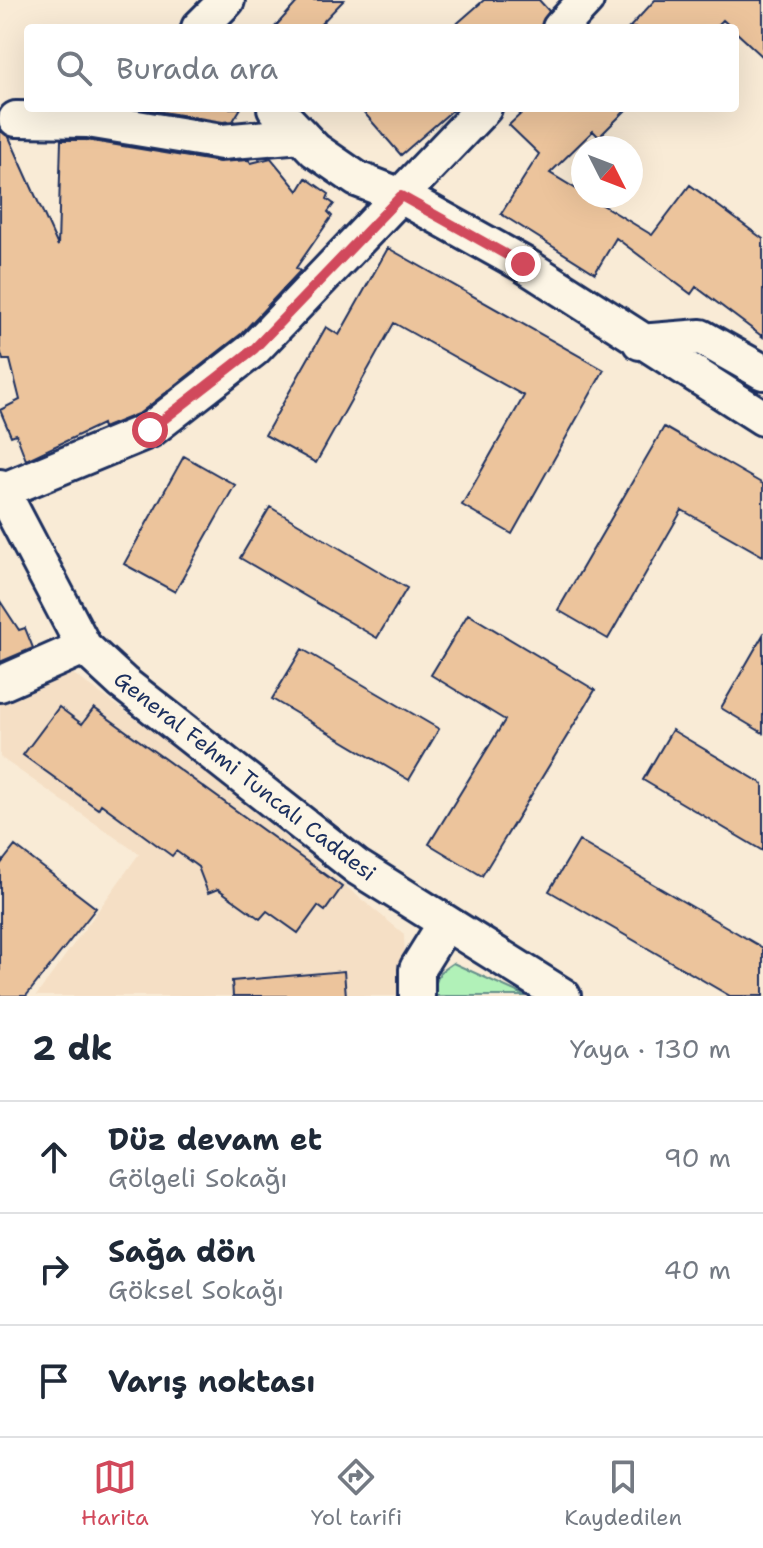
<!DOCTYPE html>
<html lang="tr">
<meta charset="utf-8">
<style>
:root{--surface:#fff;--page:#f2f2f3;--text:#1f2937;--muted:#747a83;--line:#e0e1e3;--accent:#d1495b}
body{margin:0;font-family:"Shantell Sans",sans-serif;background:var(--page);color:var(--text)}
.compass{position:absolute;left:571px;top:136px;width:72px;height:72px;border-radius:50%;background:var(--surface);box-shadow:0 8px 32px #0002;rotate:132deg}
.stop{position:absolute;width:24px;height:24px;margin:-18px;border:6px solid #d1495b;border-radius:50%;background:#fff}
.stop.end{background:#d1495b;border-color:#fff;box-shadow:0 2px 8px #0008}
.list{margin:0;padding:0;list-style:none}
h2{display:flex;justify-content:space-between;align-items:center;height:104px;margin:0;padding:0 32px;font-size:34px}
h2 small{font-size:26px;font-weight:400;color:var(--muted)}
.list li{display:grid;grid-template-columns:52px 1fr auto;gap:24px;align-items:center;box-sizing:border-box;height:112px;padding:0 32px;border-top:2px solid var(--line)}
.list b{display:block;font-size:30px;white-space:nowrap}
.list p{margin:0;font-size:26px;white-space:nowrap;color:var(--muted)}
.list em{font-size:26px;font-style:normal;color:var(--muted)}
.icon{flex:none;width:44px;height:44px;fill:none;stroke:currentColor;stroke-width:2;stroke-linecap:round;stroke-linejoin:round}
.map{position:relative;flex:none;width:763px;height:996px;overflow:hidden}
.search{position:absolute;background:var(--surface);box-shadow:0 8px 32px #0002;left:24px;right:24px;top:24px;height:88px;display:flex;align-items:center;gap:20px;box-sizing:border-box;padding:0 28px;border-radius:8px;color:var(--muted);font-size:30px}
.sheet{height:440px;background:var(--surface)}
nav{display:flex;justify-content:space-around;align-items:center;box-sizing:border-box;height:112px;border-top:2px solid var(--line);background:var(--surface);font-size:22px;color:var(--muted)}
nav a{display:grid;justify-items:center;gap:4px}
nav .on{color:var(--accent)}
.map>svg:first-child{display:block}
.built{fill:#f5dfc5}
.green{fill:#b1f1b8;stroke:#66908b;stroke-width:2}
.building{fill:#ecc49c;stroke:#1b2f5e;stroke-width:2}
.lines{fill:none;stroke-linecap:round;stroke-linejoin:round}
.minor-casing{stroke:#1b2f5e;stroke-width:40}
.minor{stroke:#fcf5e5;stroke-width:34}
.route{stroke:#d1495b;stroke-width:10}
.labels{text-anchor:middle;dominant-baseline:central;stroke-width:6;stroke-linejoin:round;paint-order:stroke}
.street-label{font-size:22px;fill:#1b2f5e;stroke:#fcf5e5}
</style>
<div class="map">
<svg width="763" height="996" viewBox="0 0 763 996">
<rect width="100%" height="100%" fill="#f9ebd6"/>
<filter id="ink" filterUnits="userSpaceOnUse"><feTurbulence type="fractalNoise" baseFrequency=".0125" numOctaves="2"/><feDisplacementMap in="SourceGraphic" scale="16" xChannelSelector="R" yChannelSelector="G"/><feConvolveMatrix kernelMatrix="1 2 1 2 8 2 1 2 1" color-interpolation-filters="sRGB"/></filter>
<g filter="url(#ink)">
<path class="built" d="M 60,664 L 189,758 L 404,934 L 406,996 L 36,996 L 139,854 L 0,757 L 0,691 Z"/>
<path class="green" d="M 453,963 L 526,996 L 431,996 L 440,972 Z"/>
<path class="building" d="M 299,0 L 344,0 L 317,28 L 274,28 Z
M 484,0 L 539,0 L 549,11 L 541,28 L 452,28 Z
M 655,0 L 763,0 L 763,57 L 723,20 L 715,28 L 629,28 Z
M 138,108 L 241,108 L 233,121 L 223,122 Z
M 360,108 L 455,108 L 401,155 Z
M 527,108 L 628,108 L 599,137 L 593,131 L 550,173 L 652,235 L 690,185 L 763,239 L 763,337 L 696,287 L 691,294 L 616,238 L 595,273 L 501,214 L 539,154 L 509,125 Z
M 0,130 L 9,137 L 58,246 L 61,140 L 86,140 L 219,162 L 249,160 L 251,163 L 271,158 L 298,191 L 306,178 L 329,194 L 327,199 L 334,204 L 328,212 L 332,216 L 296,268 L 300,271 L 241,334 L 140,413 L 103,428 L 102,424 L 26,460 L 16,434 L 11,436 L 0,410 L 20,400 L 10,360 L 3,360 L 0,350 Z
M 388,248 L 604,370 L 512,534 L 462,505 L 524,396 L 394,323 L 316,463 L 265,435 L 326,327 L 339,335 Z
M 664,427 L 763,484 L 763,556 L 682,510 L 608,639 L 558,610 Z
M 184,456 L 235,485 L 175,592 L 124,564 Z
M 270,507 L 407,588 L 377,638 L 240,558 Z
M 0,601 L 19,630 L 25,628 L 33,648 L 0,662 Z
M 468,614 L 595,690 L 482,876 L 429,844 L 505,720 L 431,675 Z
M 763,635 L 763,733 L 721,708 Z
M 302,649 L 439,729 L 409,780 L 272,699 Z
M 59,707 L 82,724 L 94,708 L 342,887 L 325,911 L 318,906 L 298,933 L 267,911 L 260,919 L 218,889 L 208,893 L 198,867 L 176,851 L 172,856 L 101,804 L 98,809 L 23,755 Z
M 672,730 L 763,784 L 763,851 L 643,780 Z
M 579,841 L 763,948 L 763,996 L 730,996 L 549,891 Z
M 15,846 L 96,908 L 26,996 L 0,996 L 0,865 Z
M 344,971 L 346,996 L 233,996 L 232,981 Z"/>
<g class="lines">
<g class="minor-casing">
<path id="minor" d="M 199,28 L 227,0
M 560,28 L 586,0
M 275,108 L 315,150 L 357,179 L 401,196 L 523,264 L 763,418
M 16,119 L 88,120 L 222,142 L 301,135
M 640,342 L 701,337 L 763,372
M 0,487 L 84,647 L 123,683 L 357,867 L 563,996
M 2,491 L 150,430 L 254,349 L 484,108
M 0,684 L 84,647
M 417,996 L 417,969 L 445,924"/>
</g>
<use href="#minor" class="minor"/>
</g>
</g>
<g class="lines" filter="url(#ink)">
<path class="route" d="M 150,430 L 254,349 L 401,196 L 523,264"/>
</g>
<g class="labels">
<g class="street-label">
<text transform="translate(245 776) rotate(38)">General Fehmi Tuncalı Caddesi</text>
</g>
</g>
</svg>
<svg class="compass" viewBox="-18 -18 36 36"><path d="M0-13l5 13h-10z" fill="#e53935"/><path d="M0 13l5-13h-10z" fill="#747a83"/></svg>
<div class="stop" style="left:150px;top:430px"></div>
<div class="stop end" style="left:523px;top:264px"></div>
<div class="search"><svg class="icon" aria-label="search" viewBox="0 0 24 24"><circle cx="10" cy="10" r="6"/><path d="M15 15l6 6"/></svg>Burada ara</div>
</div>
<section class="sheet">
<h2>2 dk<small>Yaya · 130 m</small></h2>
<ul class="list">
<li><svg class="icon" aria-label="ahead" viewBox="0 0 24 24"><path d="M12 20V5M6 11l6-6 6 6"/></svg><div><b>Düz devam et</b><p>Gölgeli Sokağı</p></div><em>90 m</em></li>
<li><svg class="icon" aria-label="right" viewBox="0 0 24 24"><path d="M7 20v-9h11M14 6l5 5-5 5"/></svg><div><b>Sağa dön</b><p>Göksel Sokağı</p></div><em>40 m</em></li>
<li><svg class="icon" aria-label="arrive" viewBox="0 0 24 24"><path d="M6 21V4h12l-3 4 3 4H6"/></svg><div><b>Varış noktası</b></div></li>
</ul>
</section>
<nav>
<a class="on"><svg class="icon" aria-label="map" viewBox="0 0 24 24"><path d="M3 6l6-2 6 2 6-2v14l-6 2-6-2-6 2zM9 4v14M15 6v14"/></svg>Harita</a>
<a><svg class="icon" aria-label="directions" viewBox="0 0 24 24"><path d="M12 3l9 9-9 9-9-9zM9 14v-3h6M13 9l2 2-2 2"/></svg>Yol tarifi</a>
<a><svg class="icon" aria-label="saved" viewBox="0 0 24 24"><path d="M7 4h10v16l-5-4-5 4z"/></svg>Kaydedilen</a>
</nav>
